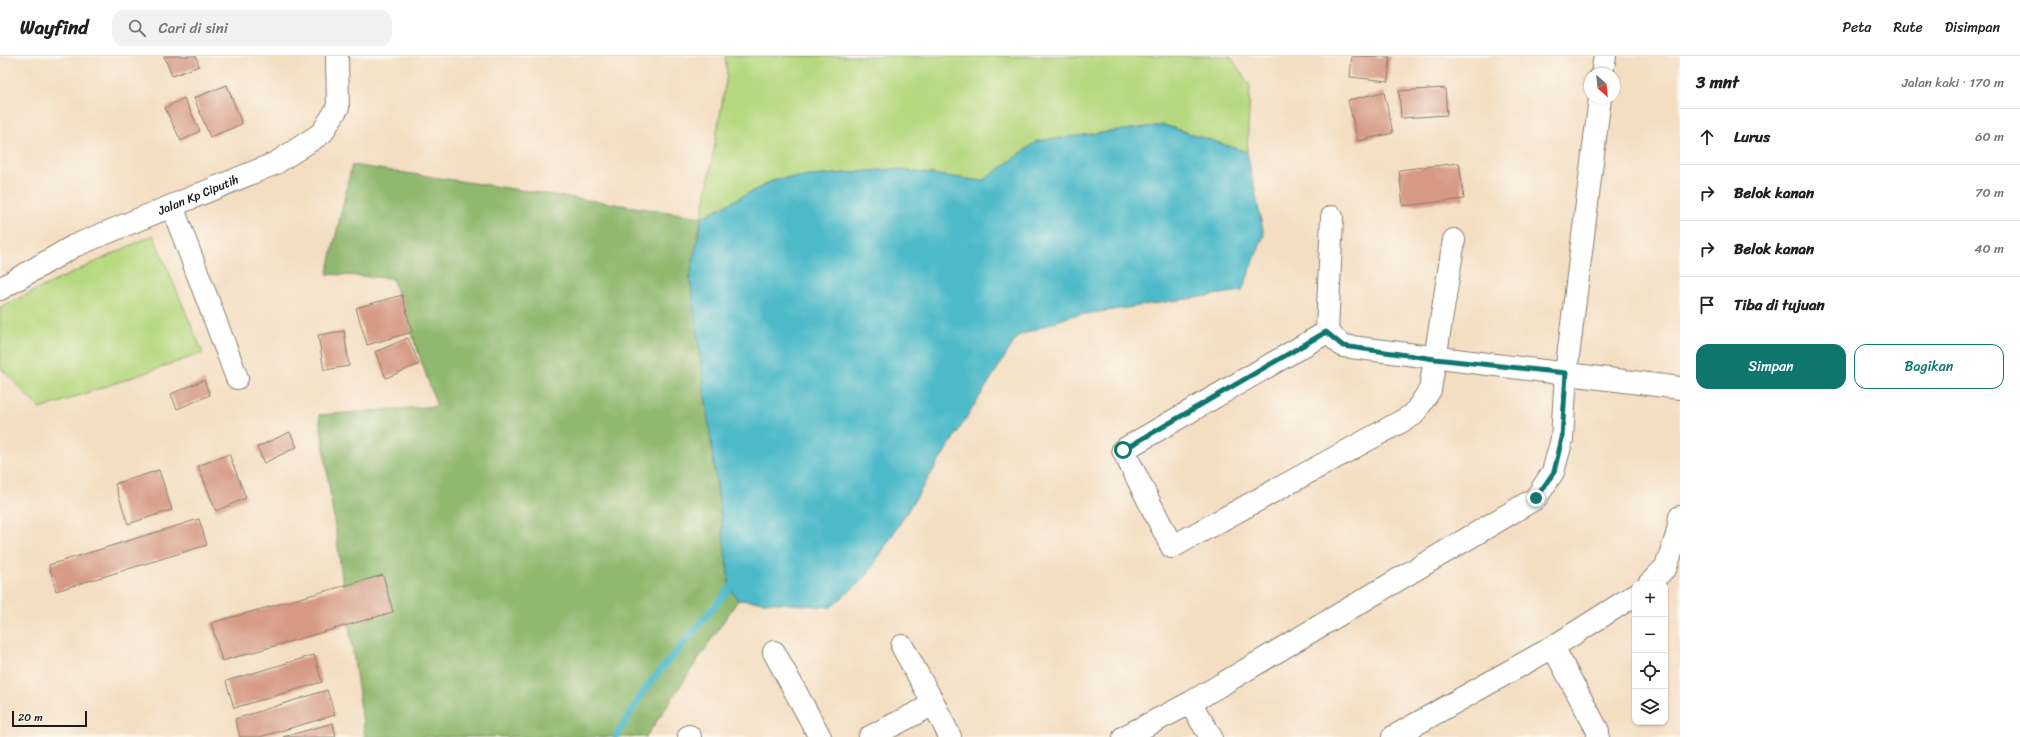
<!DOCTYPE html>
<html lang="id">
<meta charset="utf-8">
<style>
:root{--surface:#fff;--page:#f2f2f2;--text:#202124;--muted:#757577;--line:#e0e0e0;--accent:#0f766e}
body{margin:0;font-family:Sriracha,sans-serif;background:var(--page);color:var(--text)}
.controls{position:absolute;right:12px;bottom:12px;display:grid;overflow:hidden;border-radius:8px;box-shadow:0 1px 3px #0004}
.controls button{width:36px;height:36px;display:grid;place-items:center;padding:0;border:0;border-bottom:1px solid var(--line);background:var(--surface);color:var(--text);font:20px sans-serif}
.compass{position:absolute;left:1584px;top:12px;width:36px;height:36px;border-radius:50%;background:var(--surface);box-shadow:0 1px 3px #0004;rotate:153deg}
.scale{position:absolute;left:12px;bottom:10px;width:75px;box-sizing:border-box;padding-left:4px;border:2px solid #1c1c1c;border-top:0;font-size:11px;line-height:14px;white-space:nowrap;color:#1c1c1c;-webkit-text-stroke:3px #fbf7ec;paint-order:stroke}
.stop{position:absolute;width:12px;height:12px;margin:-9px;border:3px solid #0f766e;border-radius:50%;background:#fff}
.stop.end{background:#0f766e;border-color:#fff;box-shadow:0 1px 4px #0008}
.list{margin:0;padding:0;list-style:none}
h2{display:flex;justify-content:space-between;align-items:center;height:52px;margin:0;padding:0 16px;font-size:17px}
h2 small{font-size:13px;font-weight:400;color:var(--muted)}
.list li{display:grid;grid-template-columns:26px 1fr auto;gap:12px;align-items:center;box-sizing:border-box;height:56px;padding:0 16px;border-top:1px solid var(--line)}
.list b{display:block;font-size:15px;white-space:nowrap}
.list em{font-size:13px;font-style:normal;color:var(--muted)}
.actions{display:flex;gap:8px;padding:12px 16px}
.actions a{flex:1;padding:9px 0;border:1px solid var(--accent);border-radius:12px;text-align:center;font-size:14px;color:var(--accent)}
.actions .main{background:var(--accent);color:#fff}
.icon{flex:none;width:22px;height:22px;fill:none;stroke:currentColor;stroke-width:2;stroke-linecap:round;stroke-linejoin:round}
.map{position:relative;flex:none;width:1680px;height:681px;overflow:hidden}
header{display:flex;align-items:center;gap:24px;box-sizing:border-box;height:56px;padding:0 20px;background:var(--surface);border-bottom:1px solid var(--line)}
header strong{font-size:19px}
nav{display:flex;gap:22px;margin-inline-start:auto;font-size:14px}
.search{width:280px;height:36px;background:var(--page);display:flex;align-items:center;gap:10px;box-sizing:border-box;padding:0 14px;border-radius:12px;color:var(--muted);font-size:15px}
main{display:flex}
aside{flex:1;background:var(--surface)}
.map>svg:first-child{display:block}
.green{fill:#b6d87f;stroke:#697a4e}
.forest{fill:#90b86e;stroke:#566a45}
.water{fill:#4ebac9;stroke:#356b72}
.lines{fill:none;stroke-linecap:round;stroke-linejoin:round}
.stream{stroke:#4ebac9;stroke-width:7}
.building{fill:#d69a84}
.minor-casing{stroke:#887d6f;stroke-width:24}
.minor{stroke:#fff;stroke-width:22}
.route{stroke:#0f766e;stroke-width:5}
.labels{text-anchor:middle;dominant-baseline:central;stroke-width:4;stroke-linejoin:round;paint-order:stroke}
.street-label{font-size:12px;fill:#1c1c1c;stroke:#fbf7ec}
</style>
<header>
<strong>Wayfind</strong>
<div class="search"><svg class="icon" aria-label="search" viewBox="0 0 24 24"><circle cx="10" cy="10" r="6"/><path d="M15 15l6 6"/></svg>Cari di sini</div>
<nav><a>Peta</a><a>Rute</a><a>Disimpan</a></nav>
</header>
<main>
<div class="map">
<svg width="1680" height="681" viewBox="0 0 1680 681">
<rect width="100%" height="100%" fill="#fbf7ec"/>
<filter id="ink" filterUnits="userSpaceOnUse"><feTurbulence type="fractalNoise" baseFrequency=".025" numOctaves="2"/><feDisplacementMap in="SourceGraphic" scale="8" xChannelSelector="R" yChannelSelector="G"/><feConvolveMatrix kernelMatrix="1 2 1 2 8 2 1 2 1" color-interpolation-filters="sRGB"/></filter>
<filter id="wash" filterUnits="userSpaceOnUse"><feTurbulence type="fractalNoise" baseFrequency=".012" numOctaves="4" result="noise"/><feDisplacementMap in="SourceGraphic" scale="16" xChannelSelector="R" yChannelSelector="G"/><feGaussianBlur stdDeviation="0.9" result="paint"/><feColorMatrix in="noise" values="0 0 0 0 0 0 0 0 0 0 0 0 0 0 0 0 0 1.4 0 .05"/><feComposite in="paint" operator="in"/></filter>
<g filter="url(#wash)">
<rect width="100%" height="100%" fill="#f4dec2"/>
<path class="green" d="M 725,0 L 1230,0 L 1250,30 L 1247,96 L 1164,69 L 1037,85 L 983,125 L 893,113 L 776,123 L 702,161 L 727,19 Z
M 153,179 L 203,297 L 40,353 L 0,311 L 0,251 Z"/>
<path class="forest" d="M 352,109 L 702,161 L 690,221 L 730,532 L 738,544 L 646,681 L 365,681 L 319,359 L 437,350 L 392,222 L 327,218 Z"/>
<path class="water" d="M 1164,69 L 1247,96 L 1264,179 L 1242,235 L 1071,260 L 1018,280 L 866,521 L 831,551 L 738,544 L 730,532 L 690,221 L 702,161 L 776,123 L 893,113 L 983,125 L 1037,85 Z"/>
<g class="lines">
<path class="stream" d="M 616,681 L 644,634 L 730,532"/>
</g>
<g id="blocks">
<path class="building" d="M 164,0 L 196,0 L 199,10 L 172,20 Z
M 1352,0 L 1390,1 L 1388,25 L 1350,21 Z
M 227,29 L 242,68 L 210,81 L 194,42 Z
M 1445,32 L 1447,59 L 1401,62 L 1399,35 Z
M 1384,36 L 1393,77 L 1358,85 L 1348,44 Z
M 184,42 L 200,75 L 181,85 L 165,52 Z
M 1459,107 L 1464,143 L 1403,150 L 1399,114 Z
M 402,239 L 412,276 L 367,289 L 356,252 Z
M 344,275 L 349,310 L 324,314 L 318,279 Z
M 408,282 L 419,308 L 386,322 L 375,296 Z
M 204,324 L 210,339 L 177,353 L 171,338 Z
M 290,376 L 297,391 L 264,407 L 257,391 Z
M 229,398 L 246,442 L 216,455 L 198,410 Z
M 159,414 L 172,454 L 128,468 L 115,428 Z
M 199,463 L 207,489 L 56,535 L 49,509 Z
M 383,519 L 393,556 L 222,605 L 211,567 Z
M 314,599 L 322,626 L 234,652 L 226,625 Z
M 327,634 L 335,659 L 260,681 L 240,681 L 235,663 Z
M 333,667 L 336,681 L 283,681 Z"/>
</g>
</g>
<g filter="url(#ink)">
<use href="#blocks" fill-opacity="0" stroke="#887d6f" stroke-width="1"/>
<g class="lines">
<g class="minor-casing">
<g id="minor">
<path d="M 1602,18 L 1605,0"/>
<path d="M 172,150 L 237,322"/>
<path d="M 1332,161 L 1327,276 L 1343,290 L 1680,332"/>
<path id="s1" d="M 0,233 L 74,190 L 276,107 L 322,77 L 338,51 L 337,0"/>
<path d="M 1327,276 L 1123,394 L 1172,491 L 1413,359 L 1430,334 L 1454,184"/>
<path d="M 1649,528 L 1666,511 L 1677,479 L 1680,461"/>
<path d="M 902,590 L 934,648"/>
<path d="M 1553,591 L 1598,675 L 1598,681"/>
<path d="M 774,596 L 820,681"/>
<path d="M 1190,647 L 1211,681"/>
<path d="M 689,680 L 690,681"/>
<path d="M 870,681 L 934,648 L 950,681"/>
<path d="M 1124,681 L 1190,647 L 1536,442 L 1553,416 L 1562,383 L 1566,317 L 1600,42"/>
<path d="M 1393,681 L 1553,591 L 1635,539"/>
</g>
</g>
<use href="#minor" class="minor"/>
</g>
</g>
<g class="lines" filter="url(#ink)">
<path class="route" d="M 1123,394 L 1326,276 L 1343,290 L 1435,303 L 1566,317 L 1562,382 L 1554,416 L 1536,442"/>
</g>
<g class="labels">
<g class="street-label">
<text stroke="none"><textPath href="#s1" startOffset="220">Jalan Kp Ciputih</textPath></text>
</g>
</g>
</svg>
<div class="controls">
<button>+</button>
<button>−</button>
<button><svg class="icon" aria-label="locate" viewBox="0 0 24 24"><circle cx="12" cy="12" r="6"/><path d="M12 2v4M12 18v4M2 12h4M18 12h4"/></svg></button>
<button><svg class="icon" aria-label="layers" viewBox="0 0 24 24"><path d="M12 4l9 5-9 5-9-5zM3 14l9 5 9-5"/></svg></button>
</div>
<svg class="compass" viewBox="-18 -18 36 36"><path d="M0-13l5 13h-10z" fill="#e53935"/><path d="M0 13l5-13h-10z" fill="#757577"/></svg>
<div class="scale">20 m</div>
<div class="stop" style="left:1123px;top:394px"></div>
<div class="stop end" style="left:1536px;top:442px"></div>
</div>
<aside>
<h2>3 mnt<small>Jalan kaki · 170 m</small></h2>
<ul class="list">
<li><svg class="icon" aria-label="ahead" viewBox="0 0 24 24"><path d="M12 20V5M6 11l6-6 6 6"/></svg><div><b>Lurus</b></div><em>60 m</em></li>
<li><svg class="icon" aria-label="right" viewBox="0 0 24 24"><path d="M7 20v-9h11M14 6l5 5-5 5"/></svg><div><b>Belok kanan</b></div><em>70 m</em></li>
<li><svg class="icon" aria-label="right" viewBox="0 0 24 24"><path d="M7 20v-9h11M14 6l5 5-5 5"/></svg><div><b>Belok kanan</b></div><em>40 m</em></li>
<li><svg class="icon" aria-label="arrive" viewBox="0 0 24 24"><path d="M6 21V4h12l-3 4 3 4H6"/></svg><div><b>Tiba di tujuan</b></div></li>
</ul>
<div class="actions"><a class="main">Simpan</a><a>Bagikan</a></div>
</aside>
</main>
